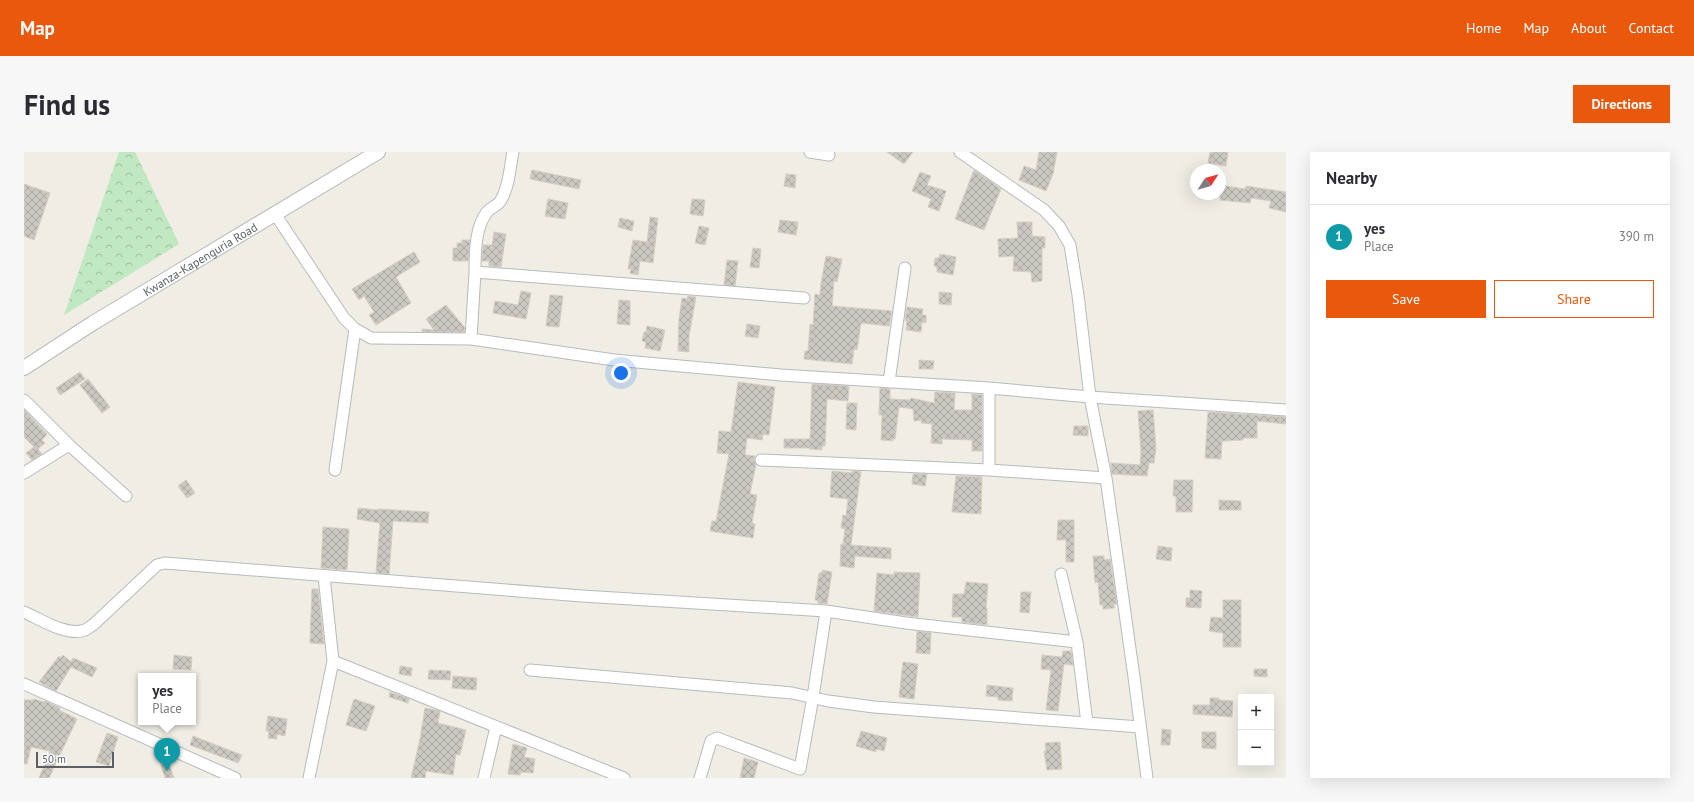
<!DOCTYPE html>
<meta charset="utf-8">
<style>
:root{--surface:#fff;--page:#f7f7f7;--text:#2b2b33;--muted:#7c7c81;--line:#e1e1e2;--accent:#ea580c}
body{margin:0;font-family:"PT Sans",sans-serif;background:var(--page);color:var(--text)}
.controls{position:absolute;right:12px;bottom:12px;display:grid;overflow:hidden;border-radius:0px;box-shadow:0 4px 16px #0002}
.controls button{width:36px;height:36px;display:grid;place-items:center;padding:0;border:0;border-bottom:1px solid var(--line);background:var(--surface);color:var(--text);font:20px sans-serif}
.compass{position:absolute;left:1166px;top:12px;width:36px;height:36px;border-radius:50%;background:var(--surface);box-shadow:0 4px 16px #0002;rotate:54deg}
.scale{position:absolute;left:12px;bottom:10px;width:78px;box-sizing:border-box;padding-left:4px;border:2px solid #5c6065;border-top:0;font-size:11px;line-height:14px;white-space:nowrap;color:#5c6065;-webkit-text-stroke:3px #fff;paint-order:stroke}
.you{position:absolute;left:597px;top:221px;width:14px;height:14px;margin:-10px;border:3px solid #fff;border-radius:50%;background:#1a73e8;box-shadow:0 0 0 6px #1a73e833}
.badge{display:grid;place-items:center;width:26px;height:26px;border-radius:50%;background:var(--accent);color:#fff;font-size:13px;font-weight:700}
.pin{position:absolute;translate:-50% -33px;filter:drop-shadow(0 1px 2px #0008)}
.pin::after{content:'';position:absolute;top:21px;width:14px;height:12px;background:inherit;clip-path:polygon(0 0,100% 0,50% 100%)}
.popup{position:absolute;left:114px;top:521px;width:58px;height:52px;box-sizing:border-box;display:grid;place-content:center;border-radius:0px;background:var(--surface);filter:drop-shadow(0 1px 3px #0005);font-size:13px;white-space:nowrap;color:var(--muted)}
.popup b{font-size:15px;color:var(--text)}
.popup::after{content:'';position:absolute;left:50%;top:100%;margin-left:-8px;border:8px solid transparent;border-top-color:var(--surface)}
.list{margin:0;padding:0;list-style:none}
h2{display:flex;justify-content:space-between;align-items:center;height:52px;margin:0;padding:0 16px;font-size:17px}
h2 small{font-size:13px;font-weight:400;color:var(--muted)}
.list li{display:grid;grid-template-columns:26px 1fr auto;gap:12px;align-items:center;box-sizing:border-box;height:64px;padding:0 16px;border-top:1px solid var(--line)}
.list b{display:block;font-size:15px;white-space:nowrap}
.list p{margin:0;font-size:13px;white-space:nowrap;color:var(--muted)}
.list em{font-size:13px;font-style:normal;color:var(--muted)}
.actions{display:flex;gap:8px;padding:12px 16px}
.actions a{flex:1;padding:9px 0;border:1px solid var(--accent);border-radius:0px;text-align:center;font-size:14px;color:var(--accent)}
.actions .main{background:var(--accent);color:#fff}
.map{position:relative;flex:none;width:1262px;height:626px;overflow:hidden;border-radius:0px}
header{display:flex;align-items:center;gap:24px;box-sizing:border-box;height:56px;padding:0 20px;background:var(--accent);color:#fff}
header strong{font-size:19px}
nav{display:flex;gap:22px;margin-inline-start:auto;font-size:14px}
.intro{display:flex;align-items:center;justify-content:space-between;box-sizing:border-box;height:96px;padding:0 24px}
h1{margin:0;font-size:28px}
.button{padding:10px 18px;border-radius:0px;background:var(--accent);color:#fff;font-size:14px;font-weight:700}
main{display:flex;gap:24px;padding:0 24px}
aside{flex:1;background:var(--surface);border-radius:0px;box-shadow:0 4px 16px #0002}
.map>svg:first-child{display:block}
.forest{fill:url(#forest-crowns)}
.building{fill:url(#building-cross-hatch);stroke:#d4cfc2}
.lines{fill:none;stroke-linecap:round;stroke-linejoin:round}
.minor-casing{stroke:#b7babf;stroke-width:13}
.tertiary-casing{stroke:#b7babf;stroke-width:16}
.minor{stroke:#fff;stroke-width:11}
.tertiary{stroke:#fff;stroke-width:14}
.labels{text-anchor:middle;dominant-baseline:central;stroke-width:3;stroke-linejoin:round;paint-order:stroke}
.street-label{font-size:12px;fill:#5c6065;stroke:#fff}
</style>
<header>
<strong>Map</strong>
<nav><a>Home</a><a>Map</a><a>About</a><a>Contact</a></nav>
</header>
<div class="intro"><h1>Find us</h1><a class="button">Directions</a></div>
<main>
<div class="map">
<svg width="1262" height="626" viewBox="0 0 1262 626">
<defs>
<pattern id="forest-crowns" width="20" height="18" patternUnits="userSpaceOnUse"><rect width="20" height="18" fill="#c0e8c1"/><path d="M2 6a3 3 0 1 1 6 0M12 15a3 3 0 1 1 6 0" fill="none" stroke="#9fbfa0"/></pattern>
<pattern id="building-cross-hatch" width="8" height="8" patternUnits="userSpaceOnUse"><rect width="8" height="8" fill="#cac8c1"/><path d="M0 0l8 8M0 8l8-8" fill="none" stroke="#a7a6a0"/></pattern>
</defs>
<rect width="100%" height="100%" fill="#efede4"/>
<path class="forest" d="M 95,0 L 111,0 L 155,92 L 40,163 Z"/>
<path class="building" d="M 863,0 L 889,0 L 880,12 Z
M 1015,0 L 1033,0 L 1029,22 L 1022,39 L 995,28 L 1000,14 L 1012,18 Z
M 1186,0 L 1204,0 L 1202,14 L 1184,11 Z
M 508,18 L 557,28 L 555,37 L 506,27 Z
M 950,18 L 977,37 L 960,78 L 931,67 Z
M 896,20 L 907,24 L 903,33 L 922,39 L 915,59 L 904,55 L 907,47 L 888,39 Z
M 762,22 L 772,23 L 771,36 L 760,34 Z
M 0,32 L 26,41 L 10,88 L 0,84 Z
M 1196,33 L 1221,37 L 1222,34 L 1262,40 L 1262,60 L 1245,56 L 1247,49 L 1227,46 L 1226,51 L 1196,48 Z
M 524,47 L 544,51 L 541,67 L 521,64 Z
M 668,47 L 681,48 L 679,64 L 666,62 Z
M 626,65 L 634,66 L 629,111 L 616,109 L 614,123 L 606,121 L 607,117 L 604,117 L 609,88 L 623,90 Z
M 596,66 L 610,69 L 608,79 L 594,75 Z
M 756,68 L 774,70 L 772,83 L 754,80 Z
M 993,70 L 1008,70 L 1008,84 L 1021,85 L 1021,96 L 1018,96 L 1018,129 L 1008,130 L 1007,120 L 989,119 L 990,104 L 975,105 L 974,87 L 994,86 Z
M 675,74 L 685,76 L 681,93 L 671,91 Z
M 470,80 L 482,82 L 477,115 L 465,114 L 465,109 L 458,109 L 459,93 L 468,93 Z
M 438,88 L 446,88 L 444,109 L 429,109 L 429,96 L 433,96 L 433,91 L 438,91 Z
M 729,96 L 737,97 L 735,116 L 726,115 Z
M 390,100 L 396,110 L 372,125 L 387,151 L 352,173 L 345,163 L 350,160 L 340,144 L 335,148 L 328,137 Z
M 916,102 L 932,105 L 929,123 L 913,120 L 913,115 L 910,114 L 911,106 L 915,106 Z
M 802,104 L 818,107 L 813,130 L 810,129 L 808,154 L 868,159 L 865,174 L 837,171 L 833,198 L 830,197 L 828,212 L 780,207 L 781,199 L 784,199 L 786,172 L 789,173 L 791,142 L 796,143 L 797,131 Z
M 703,108 L 714,109 L 711,134 L 700,133 Z
M 497,139 L 507,141 L 502,167 L 469,161 L 471,149 L 494,153 Z
M 915,140 L 928,141 L 927,153 L 915,152 Z
M 526,143 L 539,144 L 535,175 L 522,174 Z
M 664,144 L 672,145 L 665,184 L 665,200 L 654,199 L 655,167 L 658,146 L 663,147 Z
M 595,148 L 606,149 L 606,173 L 593,172 Z
M 422,153 L 441,176 L 440,180 L 398,180 L 398,177 L 410,178 L 402,167 Z
M 883,155 L 899,157 L 898,163 L 902,163 L 902,171 L 898,170 L 897,180 L 882,178 L 883,169 L 881,169 Z
M 723,172 L 736,174 L 734,186 L 721,184 Z
M 623,174 L 641,178 L 636,199 L 621,196 L 622,190 L 618,189 L 620,180 L 622,180 Z
M 895,208 L 910,209 L 909,217 L 895,217 Z
M 56,220 L 61,227 L 36,243 L 32,236 Z
M 64,227 L 86,255 L 78,261 L 56,233 Z
M 714,230 L 751,235 L 745,283 L 739,282 L 738,288 L 723,286 L 721,303 L 731,304 L 730,308 L 732,312 L 726,342 L 733,343 L 728,371 L 731,372 L 729,386 L 686,379 L 688,369 L 692,369 L 705,302 L 693,301 L 695,279 L 707,280 Z
M 788,232 L 825,234 L 824,249 L 803,247 L 801,294 L 798,294 L 798,298 L 785,297 L 785,296 L 760,296 L 760,287 L 786,287 Z
M 856,236 L 866,237 L 866,247 L 886,248 L 887,246 L 910,251 L 911,240 L 931,241 L 930,258 L 948,258 L 948,242 L 958,243 L 958,299 L 948,299 L 948,288 L 918,287 L 918,292 L 907,291 L 908,272 L 897,271 L 898,268 L 890,269 L 889,257 L 875,255 L 871,287 L 868,287 L 869,289 L 857,288 L 858,263 L 855,263 Z
M 823,251 L 833,251 L 832,278 L 822,277 Z
M 0,258 L 23,282 L 18,288 L 21,291 L 14,297 L 18,302 L 8,308 L 2,301 L 10,295 L 0,285 Z
M 1129,258 L 1132,296 L 1130,311 L 1125,311 L 1123,324 L 1088,322 L 1087,311 L 1116,313 L 1117,301 L 1114,259 Z
M 1184,260 L 1262,265 L 1262,272 L 1233,269 L 1233,286 L 1219,286 L 1219,288 L 1198,289 L 1197,307 L 1181,306 Z
M 1050,274 L 1064,274 L 1064,284 L 1049,283 Z
M 808,319 L 828,321 L 828,319 L 837,319 L 827,393 L 867,396 L 867,407 L 831,404 L 830,416 L 816,414 L 817,392 L 819,392 L 821,377 L 817,376 L 819,363 L 822,364 L 824,347 L 806,345 Z
M 889,322 L 903,322 L 901,334 L 888,332 Z
M 932,324 L 958,325 L 957,362 L 928,360 Z
M 162,328 L 171,341 L 163,346 L 154,334 Z
M 1150,328 L 1169,328 L 1168,360 L 1152,360 L 1152,344 L 1149,344 Z
M 1195,348 L 1217,349 L 1217,358 L 1195,358 Z
M 334,356 L 354,358 L 354,357 L 405,360 L 404,371 L 369,369 L 365,422 L 352,421 L 356,371 L 333,367 Z
M 1034,368 L 1050,368 L 1050,410 L 1042,410 L 1042,388 L 1033,388 Z
M 299,375 L 325,377 L 323,418 L 297,416 Z
M 1134,394 L 1148,396 L 1147,409 L 1132,407 Z
M 1069,404 L 1080,404 L 1080,408 L 1086,407 L 1093,452 L 1090,452 L 1090,456 L 1079,457 L 1079,453 L 1076,453 L 1074,430 L 1071,431 Z
M 798,418 L 808,420 L 803,452 L 794,451 L 794,449 L 791,448 L 795,421 L 798,421 Z
M 870,420 L 896,421 L 894,465 L 850,459 L 853,421 L 870,423 Z
M 942,430 L 964,432 L 962,456 L 963,456 L 963,473 L 938,470 L 938,465 L 928,465 L 929,442 L 940,442 Z
M 288,437 L 294,437 L 300,492 L 286,491 Z
M 1166,438 L 1178,439 L 1177,456 L 1162,455 L 1162,446 L 1166,446 Z
M 997,440 L 1007,440 L 1005,461 L 996,460 Z
M 1199,448 L 1217,448 L 1217,495 L 1199,495 L 1199,481 L 1185,479 L 1187,465 L 1199,466 Z
M 893,479 L 907,481 L 906,502 L 892,501 Z
M 1039,499 L 1047,499 L 1049,513 L 1040,512 L 1034,559 L 1022,558 L 1027,518 L 1017,517 L 1018,503 L 1038,505 Z
M 39,503 L 47,510 L 49,506 L 73,516 L 68,525 L 47,515 L 32,539 L 15,530 L 35,504 L 37,506 Z
M 150,503 L 168,505 L 167,518 L 149,517 Z
M 879,510 L 894,512 L 890,547 L 875,545 Z
M 376,514 L 388,516 L 387,524 L 375,522 Z
M 1230,517 L 1243,517 L 1243,525 L 1230,524 Z
M 405,518 L 427,519 L 426,528 L 404,527 Z
M 429,524 L 453,526 L 452,538 L 428,536 Z
M 963,533 L 989,536 L 988,549 L 974,548 L 974,545 L 962,544 Z
M 366,540 L 385,547 L 384,551 L 365,545 Z
M 1186,546 L 1195,546 L 1195,548 L 1209,549 L 1208,565 L 1169,562 L 1169,553 L 1186,553 Z
M 10,547 L 20,550 L 21,549 L 36,556 L 35,558 L 53,567 L 25,626 L 15,626 L 26,599 L 7,595 L 3,612 L 0,612 L 0,548 L 9,548 Z
M 330,547 L 351,554 L 342,579 L 322,573 Z
M 401,556 L 416,559 L 414,571 L 442,578 L 436,603 L 432,602 L 429,623 L 402,619 L 401,626 L 387,626 L 396,587 Z
M 244,564 L 263,567 L 261,584 L 253,582 L 253,587 L 244,586 L 245,579 L 242,579 Z
M 1138,577 L 1147,578 L 1146,593 L 1137,593 Z
M 837,579 L 863,586 L 860,599 L 852,597 L 852,600 L 832,594 Z
M 1178,580 L 1192,580 L 1192,597 L 1178,596 Z
M 83,581 L 94,585 L 85,614 L 72,610 Z
M 169,584 L 218,603 L 214,611 L 166,593 Z
M 1036,590 L 1038,617 L 1023,618 L 1020,599 L 1022,599 L 1021,591 Z
M 489,592 L 503,596 L 500,605 L 511,607 L 509,621 L 497,620 L 496,623 L 484,622 Z
M 133,599 L 141,602 L 150,626 L 141,626 Z
M 720,606 L 734,610 L 730,626 L 716,626 Z"/>
<g class="lines">
<g class="minor-casing">
<path id="minor" d="M 786,0 L 805,3
M 936,0 L 1020,58 L 1035,74 L 1046,93 L 1054,143 L 1066,245 L 1082,326 L 1110,525 L 1123,626
M 251,62 L 320,166 L 331,177 L 347,186 L 447,187 L 590,208 L 757,223 L 965,236 L 1066,245 L 1262,258
M 451,120 C 451,102 451,75 463,60 C 467,55 474,54 477,48 C 485,35 486,15 489,0
M 447,187 L 451,120 L 780,146
M 865,230 L 881,116
M 0,248 L 45,293 L 102,344
M 737,308 L 965,318 L 1082,326
M 311,318 L 331,177
M 965,318 L 965,236
M 0,321 L 45,293
M 1037,422 L 1053,490
M 0,460 C 16,467 43,485 61,478 C 64,477 66,474 69,473 L 133,413 L 141,411 L 558,444 L 802,459 L 882,471 L 1053,490 L 1063,571
M 309,509 L 600,626
M 506,518 L 768,541 L 804,549 L 850,555 L 1116,575
M 0,532 L 211,626
M 285,626 L 309,509 L 300,424
M 460,626 L 472,575
M 676,626 L 687,589 L 693,586 L 776,617 L 789,545 L 802,459"/>
</g>
<g class="tertiary-casing">
<g id="tertiary">
<path id="s1" d="M 0,216 L 69,171 L 354,0"/>
</g>
</g>
<use href="#minor" class="minor"/>
<use href="#tertiary" class="tertiary"/>
</g>
<g class="labels">
<g class="street-label">
<text stroke="none"><textPath href="#s1" startOffset="207">Kwanza-Kapenguria Road</textPath></text>
</g>
</g>
</svg>
<div class="controls">
<button>+</button>
<button>−</button>
</div>
<svg class="compass" viewBox="-18 -18 36 36"><path d="M0-13l5 13h-10z" fill="#e53935"/><path d="M0 13l5-13h-10z" fill="#7c7c81"/></svg>
<div class="scale">50 m</div>
<div class="you"></div>
<div class="pin badge" style="left:143px;top:619px;background:#0f9aa8">1</div>
<div class="popup"><b>yes</b>Place</div>
</div>
<aside>
<h2>Nearby<small></small></h2>
<ul class="list">
<li><span class="badge" style="background:#0f9aa8">1</span><div><b>yes</b><p>Place</p></div><em>390 m</em></li>
</ul>
<div class="actions"><a class="main">Save</a><a>Share</a></div>
</aside>
</main>
